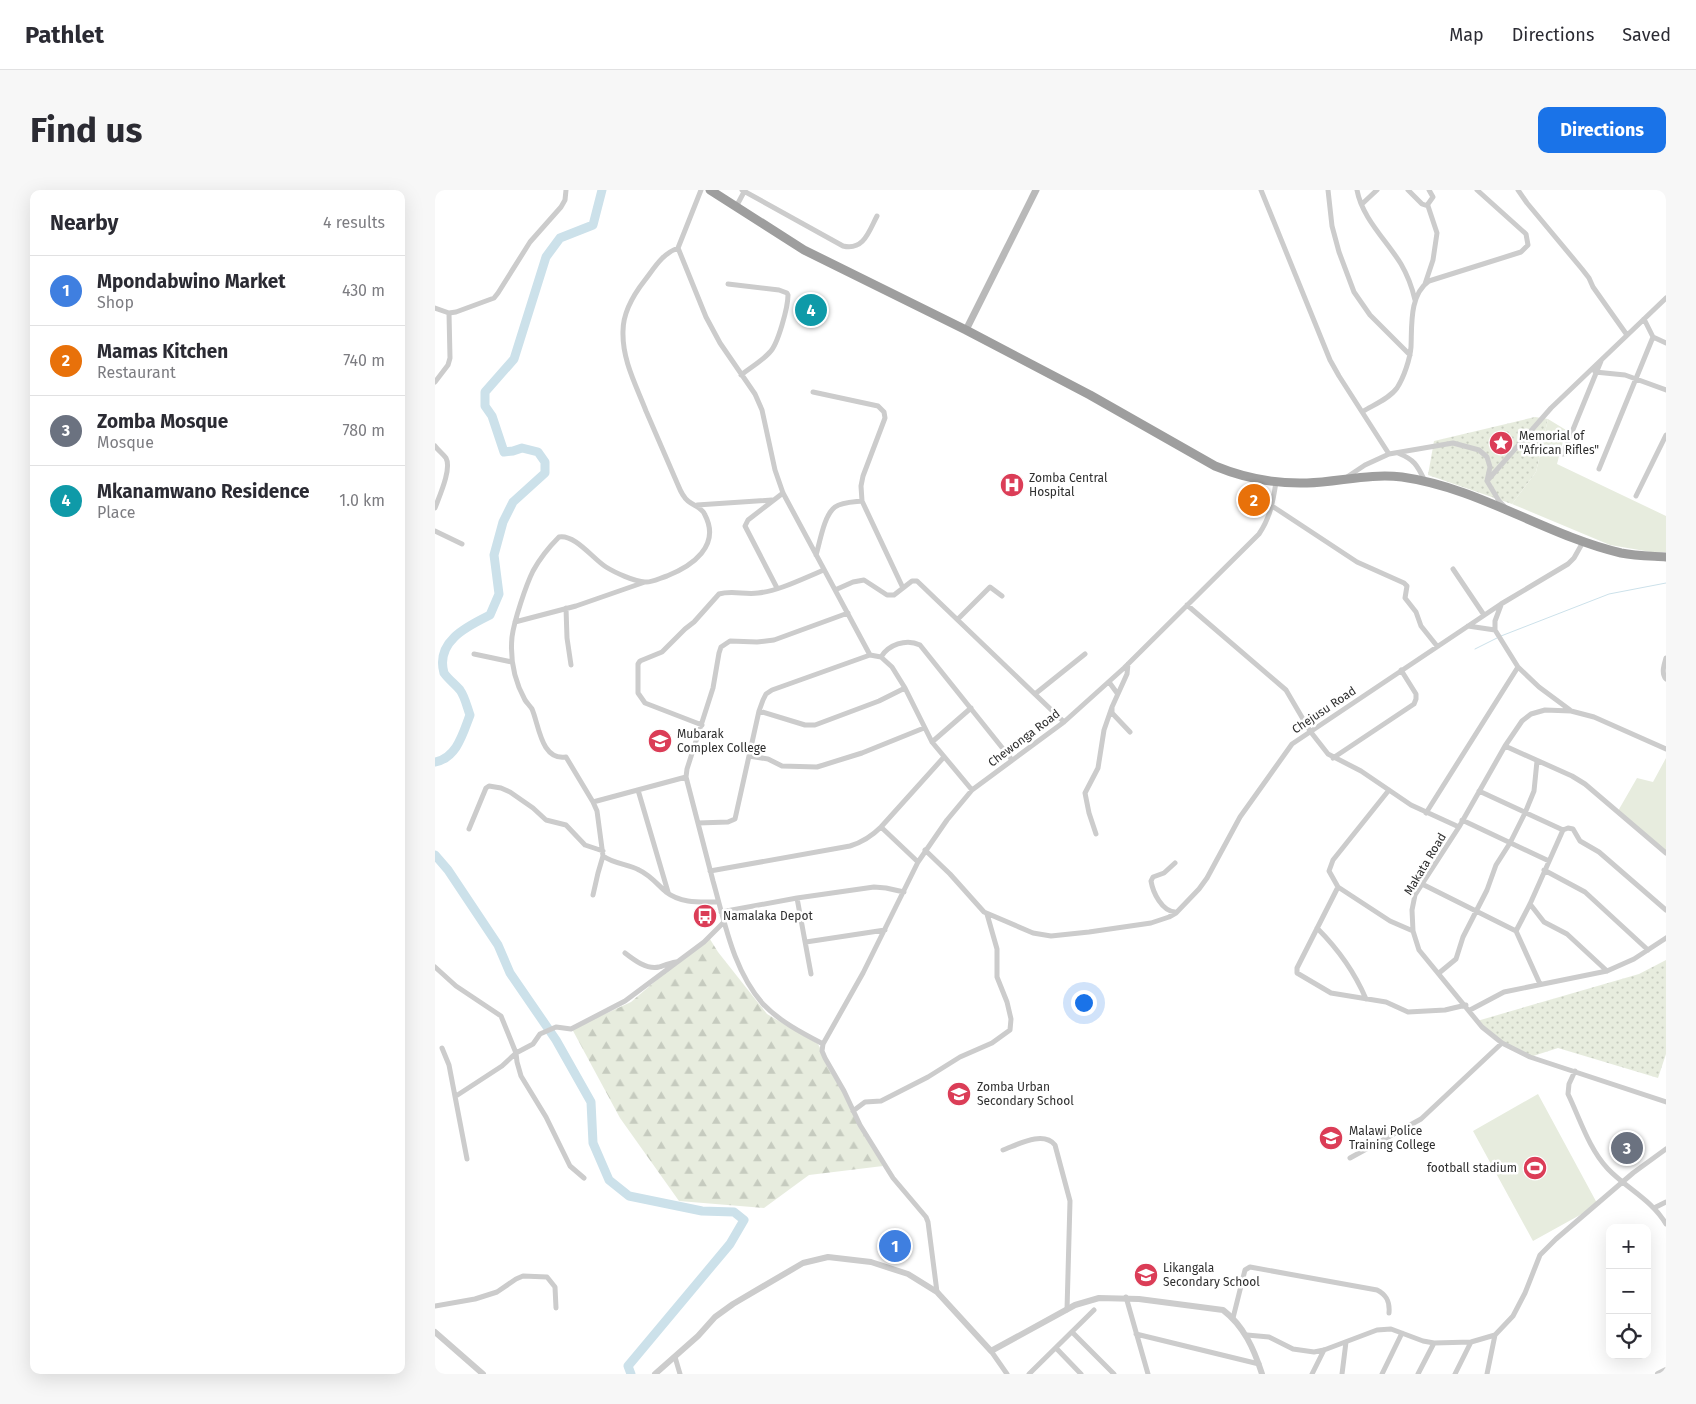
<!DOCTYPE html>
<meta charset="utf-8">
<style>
:root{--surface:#fff;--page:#f7f7f7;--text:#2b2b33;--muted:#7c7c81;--line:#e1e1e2;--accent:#1a73e8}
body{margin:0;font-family:"Fira Sans",sans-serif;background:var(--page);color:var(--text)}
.controls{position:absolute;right:15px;bottom:15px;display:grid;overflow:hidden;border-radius:10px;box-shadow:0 5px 20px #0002}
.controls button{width:45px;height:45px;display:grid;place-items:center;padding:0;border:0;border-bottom:1px solid var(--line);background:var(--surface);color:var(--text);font:25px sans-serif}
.you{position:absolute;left:648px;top:812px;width:18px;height:18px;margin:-12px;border:4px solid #fff;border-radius:50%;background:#1a73e8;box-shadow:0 0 0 8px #1a73e833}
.badge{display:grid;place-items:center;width:32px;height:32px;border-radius:50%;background:var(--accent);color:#fff;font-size:16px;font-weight:700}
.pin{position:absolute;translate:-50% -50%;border:2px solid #fff;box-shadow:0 1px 5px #0006}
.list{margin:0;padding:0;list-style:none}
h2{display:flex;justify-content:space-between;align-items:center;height:65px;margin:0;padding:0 20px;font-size:21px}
h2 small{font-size:16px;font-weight:400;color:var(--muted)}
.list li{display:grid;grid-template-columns:32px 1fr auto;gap:15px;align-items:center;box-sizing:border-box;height:70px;padding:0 20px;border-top:1px solid var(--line)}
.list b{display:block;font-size:19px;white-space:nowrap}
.list p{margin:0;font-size:16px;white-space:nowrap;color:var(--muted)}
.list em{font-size:16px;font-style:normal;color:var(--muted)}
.icon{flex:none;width:28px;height:28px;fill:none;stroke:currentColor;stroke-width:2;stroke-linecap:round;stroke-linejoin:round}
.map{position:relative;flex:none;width:1231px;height:1184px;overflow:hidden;border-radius:10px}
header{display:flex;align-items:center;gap:30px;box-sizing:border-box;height:70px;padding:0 25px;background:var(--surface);border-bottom:1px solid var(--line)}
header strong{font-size:24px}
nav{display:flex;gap:28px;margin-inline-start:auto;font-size:18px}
.intro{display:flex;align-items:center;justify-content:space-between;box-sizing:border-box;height:120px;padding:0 30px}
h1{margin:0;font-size:35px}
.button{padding:12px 22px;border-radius:10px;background:var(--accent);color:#fff;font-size:18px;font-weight:700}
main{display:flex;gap:30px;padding:0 30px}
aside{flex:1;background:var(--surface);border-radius:10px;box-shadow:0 5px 20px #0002}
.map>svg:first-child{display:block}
.grass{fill:url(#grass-dots)}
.forest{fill:url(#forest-firs)}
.pitch{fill:#e7ecde}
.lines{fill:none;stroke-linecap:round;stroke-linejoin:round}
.stream{stroke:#cce1ea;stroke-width:1}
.river{stroke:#cce1ea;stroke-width:9}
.minor{stroke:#ccc;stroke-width:5}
.tertiary{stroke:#ccc;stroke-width:6}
.secondary{stroke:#b9b9b9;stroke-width:7}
.trunk{stroke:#9e9e9e;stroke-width:9}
.labels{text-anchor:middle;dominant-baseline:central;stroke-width:5;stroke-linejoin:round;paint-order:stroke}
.poi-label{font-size:12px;fill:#2f2f2f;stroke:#fff;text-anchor:start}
.street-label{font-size:12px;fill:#2f2f2f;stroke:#fff}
</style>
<header>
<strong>Pathlet</strong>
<nav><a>Map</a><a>Directions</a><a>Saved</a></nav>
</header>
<div class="intro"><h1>Find us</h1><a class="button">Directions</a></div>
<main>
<aside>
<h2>Nearby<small>4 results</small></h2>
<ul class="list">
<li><span class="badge" style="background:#3f7fe0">1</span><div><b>Mpondabwino Market</b><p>Shop</p></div><em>430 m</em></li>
<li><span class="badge" style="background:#e8710a">2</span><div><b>Mamas Kitchen</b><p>Restaurant</p></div><em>740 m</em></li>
<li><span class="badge" style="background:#6b7280">3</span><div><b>Zomba Mosque</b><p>Mosque</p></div><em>780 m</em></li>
<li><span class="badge" style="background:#0f9aa8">4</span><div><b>Mkanamwano Residence</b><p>Place</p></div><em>1.0 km</em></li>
</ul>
</aside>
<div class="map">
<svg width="1231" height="1184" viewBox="0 0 1231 1184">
<defs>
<pattern id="grass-dots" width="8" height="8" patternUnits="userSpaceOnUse" patternTransform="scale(1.25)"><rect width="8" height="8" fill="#e7ecde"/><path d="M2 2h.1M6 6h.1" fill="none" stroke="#c6cbbf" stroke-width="1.8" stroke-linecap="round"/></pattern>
<pattern id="forest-firs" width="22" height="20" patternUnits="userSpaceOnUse" patternTransform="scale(1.25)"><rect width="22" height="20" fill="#e7ecde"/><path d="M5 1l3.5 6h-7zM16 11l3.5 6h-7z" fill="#c6cbbf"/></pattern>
</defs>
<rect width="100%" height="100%" fill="#fff"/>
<path class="grass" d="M 1100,227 L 1113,229 L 1101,282 L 1077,314 L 993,285 L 999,251 Z
M 1231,770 L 1231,864 L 1223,888 L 1123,858 L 1095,867 L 1067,853 L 1042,831 L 1204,784 Z"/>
<path class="forest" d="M 273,746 L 283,762 L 332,824 L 383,854 L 448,976 L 374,985 L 329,1018 L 244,1011 L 185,928 L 137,839 L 196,812 Z"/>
<path class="pitch" d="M 1113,229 L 1131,240 L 1122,274 L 1231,326 L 1231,362 L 1216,362 L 1175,355 L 1077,314 L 1101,282 Z
M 1231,568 L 1231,663 L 1183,621 L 1202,588 L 1218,592 Z
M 1103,904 L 1163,1015 L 1098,1051 L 1038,941 Z"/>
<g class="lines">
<path class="stream" d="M 1066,446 L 1174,404 L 1231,393
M 1040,459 L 1062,448"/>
<path class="river" d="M 0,572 C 22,568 28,543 35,525 C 32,517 30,507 25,500 C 20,494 14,490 9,483 C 0,451 33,436 55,425 L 64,404 L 59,365 L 68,332 L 78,312 L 110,283 L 110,272 L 103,262 L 87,258 L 78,261 L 69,262 L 57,226 L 50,216 L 50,202 L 79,169 L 111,67 L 125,48 L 158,35 L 167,0
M 0,665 L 13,680 L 63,755 L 75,783 L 121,850 L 156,912 L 158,953 L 174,990 L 194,1006 L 267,1021 L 299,1022 L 309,1030 L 295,1054 L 193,1176 L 196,1184"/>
<path class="minor" d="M 266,0 L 243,58 L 271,127 L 285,153 L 320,204 L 327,220 L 340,280 L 348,303 L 435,465
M 307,0 L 408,56 C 429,61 434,41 442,26
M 826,0 L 895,170 L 904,186 L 954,264
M 893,0 L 897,36 L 904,62 L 919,102 L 935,125 L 975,165
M 922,0 C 927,28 952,51 966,74 C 973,86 977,97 980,110
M 973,0 L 987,14 L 993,16
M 1083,0 L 1092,13 L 1147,79 L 1154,88 L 1158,97 L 1192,145
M 927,14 L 942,0
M 301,17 L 310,0
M 243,58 C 227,64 220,77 210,90 C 199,104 188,122 188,141 C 187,170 201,195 211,221 C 222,246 232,270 243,295 C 245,300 248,307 253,311 C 259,316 267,317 270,325 C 286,356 257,376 232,386 C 225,388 216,393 210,392 C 200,392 179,382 171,377 C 158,369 140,344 124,347 C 115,356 104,370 98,381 C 91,395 79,431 77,447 C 75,468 79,490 90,510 C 92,513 95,516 97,519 C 104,535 106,571 131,567 L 158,612 L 162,621 L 168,666 C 179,674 193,674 204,680 C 215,685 222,694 231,702 C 247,714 265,712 283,712
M 293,94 L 344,100 L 352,103 L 353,105 C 353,117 343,154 335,162 C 327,171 316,177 306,185
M 990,94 L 998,70 L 1002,43 L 993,16 L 993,14 L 998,7 L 994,0
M 0,118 L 14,123 L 21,122 L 59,108 L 63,103 L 95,52 L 126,17 L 130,10 L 131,0
M 1209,129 L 1218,147 L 1231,153
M 1160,182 L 1190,185 L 1231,200
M 0,192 L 13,175 L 15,168 L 14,123
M 378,202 L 443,216 L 449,222 L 450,228 L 428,286 L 426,296 L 427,311 C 419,312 407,312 400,317 C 389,325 385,352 381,365
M 927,222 C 938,215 954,209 962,198 C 969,187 975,169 976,157 C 977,136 974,105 994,91 L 1086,62 L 1093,55 L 1091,44 L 1042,0
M 0,256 C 3,260 8,264 11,268 C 17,279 4,307 0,318
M 963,263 C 980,270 982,275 990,291
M 1128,264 L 1166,171
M 1164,279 L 1218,147
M 912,287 L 930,275 L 954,264 L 1018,253 L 1044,260 L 1052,267 L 1055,277 L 1052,291 L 1064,311 L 1070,317
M 1052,291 L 1116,218 L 1231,108
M 1201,306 L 1231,245
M 427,311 L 468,398
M 262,315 L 337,310
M 837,316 L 922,372 L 969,393 L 972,396 L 970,408 L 981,422 L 986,436 L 1002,456
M 0,341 L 27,354
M 1018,379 L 1049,425
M 342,398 L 310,336 L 313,330 L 348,303
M 400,400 L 418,392 L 429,390 L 452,405 L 459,405 L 477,391 L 482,391 L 629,532
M 752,415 L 851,500 L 875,541 L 893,564 L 926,581 L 976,615 L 1024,637
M 131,418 L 132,448 L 136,475
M 523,429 L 555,397 L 567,406
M 80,432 L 141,416 L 210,392
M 1033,436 L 1060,440
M 39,464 L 77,472
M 446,467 C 453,455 471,448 485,455 L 577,570
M 1231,468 C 1229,475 1226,483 1231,489
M 693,474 L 692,484 L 677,517 L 677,523 L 695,542
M 1083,477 L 1104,497 L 1135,520
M 674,492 L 682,503
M 600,504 L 650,464
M 324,521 L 370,535 L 380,535 L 444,511 L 470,498
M 267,535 L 210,513 L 203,503 L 203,474 L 205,471 L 227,462 L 250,439 L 259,432 L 284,404 C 297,400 310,405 323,403 C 344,401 369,388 389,380
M 497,552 L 536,518
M 1070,556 L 1137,586 L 1150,594 L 1231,663
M 1231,559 L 1159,527 L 1136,521 L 1110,520 L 1096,524 L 1087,531 L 1070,556 L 1024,637 L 980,705 L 977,720 L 978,741 L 984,760 L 1047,837 L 1067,853 L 1095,867 L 1231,912
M 314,566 L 333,569 L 347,576 L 382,577 L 427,563 L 489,538
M 898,568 L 979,514 L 981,509 L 981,504 L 966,480
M 203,600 L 233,702
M 954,600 L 898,670 L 894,681 L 903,697 L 955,731 L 978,741
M 1044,601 L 1128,640
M 158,612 L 251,587
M 991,623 L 1083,477 L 1060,440 L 1060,431 L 1066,415
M 1027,630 L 1114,671
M 263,633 L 293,632 L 300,629 L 324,521 L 328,510 L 331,504 L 337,500 L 435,465 L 446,467 L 457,477 L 470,498 L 497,552 L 537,600
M 446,637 L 483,672
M 34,639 L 51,598 L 54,596 L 66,598 L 75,602 L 98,618 L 111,630 L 131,635 L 150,655 L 168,661
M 661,644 L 654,623 L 650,603 L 663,578 L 669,540 L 677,517
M 490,660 L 515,684 L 549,722 L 598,743 L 616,746 L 654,742 L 716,733 L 734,727 L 741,723 L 764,699 L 772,688 L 805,627 L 857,554 L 1066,414 L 1133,374 L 1139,368 L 1148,352
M 740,673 L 729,683 L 718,687 L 716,691 C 718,703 727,721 740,722
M 1109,680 L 1150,702 L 1213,760
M 275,681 L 415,656 C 428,652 437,646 446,637 L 509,567
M 987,694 L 1081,741 L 1105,794
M 903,697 L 862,778 L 862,783 L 896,803 L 951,812 L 973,822 L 1010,820 L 1031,815
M 158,705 L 163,683 L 168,666
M 362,708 L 376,784
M 1095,714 L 1109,732 L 1132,744 L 1172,781
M 286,722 L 362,708 L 439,697 L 451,698 L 469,702
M 882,738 C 902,758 920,783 931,809
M 1081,741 L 1095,714 L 1128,640 L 1133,638 L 1138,639 L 1145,651 L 1164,662 L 1231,720
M 371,752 L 450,740
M 190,763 C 199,770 212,780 224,777 C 230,775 235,773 241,772
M 0,777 L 21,796 L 66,826 L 81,863 L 82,872 L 86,886 L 111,927 L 135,976 L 149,988
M 1004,783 L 1021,769 L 1028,747 L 1052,700 L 1061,675 L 1075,653 L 1090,623 L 1099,601 L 1102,571
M 1035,820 L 1069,802 L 1172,781 L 1199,769 L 1231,748
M 388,854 C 367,843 344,831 328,814 C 298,780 290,733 278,691 C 269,656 260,622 251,587 L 252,579 L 278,498 L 284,463 L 286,457 L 295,451 L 322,452 L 339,450 L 413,423
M 7,858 L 14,875 L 32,969
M 1140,881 L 1134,894 L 1133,904 C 1145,929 1154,959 1173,979 C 1191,998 1217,1010 1231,1034
M 21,906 L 67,876 L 81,863 L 98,854 L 105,844 L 121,837 L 136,839 L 190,811 L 269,752 L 288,733
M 418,921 L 430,912 L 446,911 L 493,887 L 525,867 L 557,853 L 575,840 L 576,829 L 572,812 L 562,787 L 562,759 L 552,724
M 568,960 C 582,955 608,940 620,955 L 635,1011 L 632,1120
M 915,968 L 986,929 L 1067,853
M 1219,1018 L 1231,1012
M 502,1102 L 493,1032 L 491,1027 L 458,988 L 425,935 L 409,901 L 390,868 L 387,861 L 388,854 L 428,783 L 483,672 L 512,630 L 537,600 L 629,532 L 689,478 L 824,344 C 835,328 838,312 841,292
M 691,1107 L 713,1184
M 0,1116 L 40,1109 L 62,1102 L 81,1089 L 88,1086 L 112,1087 L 120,1097 L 121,1118
M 798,1128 L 810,1080 L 815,1077 L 942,1100 C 952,1105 955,1112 954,1123
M 637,1142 L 679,1184
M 701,1144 L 824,1174
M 812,1145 L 834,1147 L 858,1159 L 879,1162 L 889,1160 L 942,1140 L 956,1139 L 988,1151 L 999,1153 L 1036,1152 L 1060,1145 L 1078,1126 L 1090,1103 L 1105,1065 L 1121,1049 L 1198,983 L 1231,959
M 621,1158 L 646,1184
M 556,1161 L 572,1184
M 240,1167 L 245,1184
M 594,1184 L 659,1120
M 877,1184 L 889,1160
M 907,1184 L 911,1152
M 947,1184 L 967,1143
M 983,1184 L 999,1153
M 1020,1184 L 1036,1152
M 1052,1184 L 1060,1145"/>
<path class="tertiary" d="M 0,1142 L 48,1184
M 220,1184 L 263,1146 L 280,1127 L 298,1114 L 368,1073 L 393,1067 L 436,1072 L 473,1084 L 502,1102 L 556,1161 L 640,1115 L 664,1108 L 704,1109 L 788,1120 C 809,1136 819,1159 827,1184
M 1223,1184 L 1231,1180"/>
<path class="secondary" d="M 531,140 L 601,0"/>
<path class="trunk" d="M 275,0 L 369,60 L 531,140 L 655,205 L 780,276 C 809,288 840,294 872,293 C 904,292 935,283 967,287 C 1045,298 1110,345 1186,363 C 1201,366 1216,366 1231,367"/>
</g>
<defs>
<g id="sight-disc" transform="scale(1.25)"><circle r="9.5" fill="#db3d57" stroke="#fff"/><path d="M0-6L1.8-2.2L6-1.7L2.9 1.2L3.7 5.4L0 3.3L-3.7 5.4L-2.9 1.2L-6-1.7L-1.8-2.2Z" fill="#fff"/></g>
<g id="hospital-disc" transform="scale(1.25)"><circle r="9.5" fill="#db3d57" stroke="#fff"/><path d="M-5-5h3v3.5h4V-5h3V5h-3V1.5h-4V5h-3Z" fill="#fff"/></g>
<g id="university-disc" transform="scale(1.25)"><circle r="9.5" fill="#db3d57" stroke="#fff"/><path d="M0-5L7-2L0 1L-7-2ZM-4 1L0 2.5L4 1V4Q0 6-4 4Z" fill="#fff"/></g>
<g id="bus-disc" transform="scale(1.25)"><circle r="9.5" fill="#db3d57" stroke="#fff"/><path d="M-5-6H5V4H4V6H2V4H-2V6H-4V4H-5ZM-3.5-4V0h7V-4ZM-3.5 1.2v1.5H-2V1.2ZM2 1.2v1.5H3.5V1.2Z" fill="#fff"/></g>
<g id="school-disc" transform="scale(1.25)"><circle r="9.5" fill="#db3d57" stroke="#fff"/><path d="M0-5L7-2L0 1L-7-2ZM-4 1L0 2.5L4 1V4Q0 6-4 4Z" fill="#fff"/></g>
<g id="stadium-disc" transform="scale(1.25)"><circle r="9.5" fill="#db3d57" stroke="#fff"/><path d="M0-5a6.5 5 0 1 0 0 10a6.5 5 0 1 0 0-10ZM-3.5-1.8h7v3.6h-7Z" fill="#fff"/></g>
</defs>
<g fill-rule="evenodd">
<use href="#sight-disc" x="1066" y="253"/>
<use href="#hospital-disc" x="577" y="295"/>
<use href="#university-disc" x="225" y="551"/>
<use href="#bus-disc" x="270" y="726"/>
<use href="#school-disc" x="524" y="904"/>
<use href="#university-disc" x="896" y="948"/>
<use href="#stadium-disc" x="1100" y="978"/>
<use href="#school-disc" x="711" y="1085"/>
</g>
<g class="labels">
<g class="poi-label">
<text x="1084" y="246">Memorial of<tspan x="1084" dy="14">"African Rifles"</tspan></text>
<text x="594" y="288">Zomba Central<tspan x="594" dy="14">Hospital</tspan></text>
<text x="242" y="544">Mubarak<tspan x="242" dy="14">Complex College</tspan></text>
<text x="288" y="726">Namalaka Depot</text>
<text x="542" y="897">Zomba Urban<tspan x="542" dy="14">Secondary School</tspan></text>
<text x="914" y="941">Malawi Police<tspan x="914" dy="14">Training College</tspan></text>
<text x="1082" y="978" text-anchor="end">football stadium</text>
<text x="728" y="1078">Likangala<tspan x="728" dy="14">Secondary School</tspan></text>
</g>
<g class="street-label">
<text transform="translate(889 520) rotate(-34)">Chejusu Road</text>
<text transform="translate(589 548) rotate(-37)">Chewonga Road</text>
<text transform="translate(990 674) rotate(-59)">Makata Road</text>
</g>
</g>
</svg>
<div class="controls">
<button>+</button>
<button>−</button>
<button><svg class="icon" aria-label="locate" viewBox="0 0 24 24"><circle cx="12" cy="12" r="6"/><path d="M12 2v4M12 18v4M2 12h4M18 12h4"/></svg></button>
</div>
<div class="you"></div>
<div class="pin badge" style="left:460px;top:1056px;background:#3f7fe0">1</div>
<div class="pin badge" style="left:819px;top:310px;background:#e8710a">2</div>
<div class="pin badge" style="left:1192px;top:958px;background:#6b7280">3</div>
<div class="pin badge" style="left:376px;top:120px;background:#0f9aa8">4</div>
</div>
</main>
